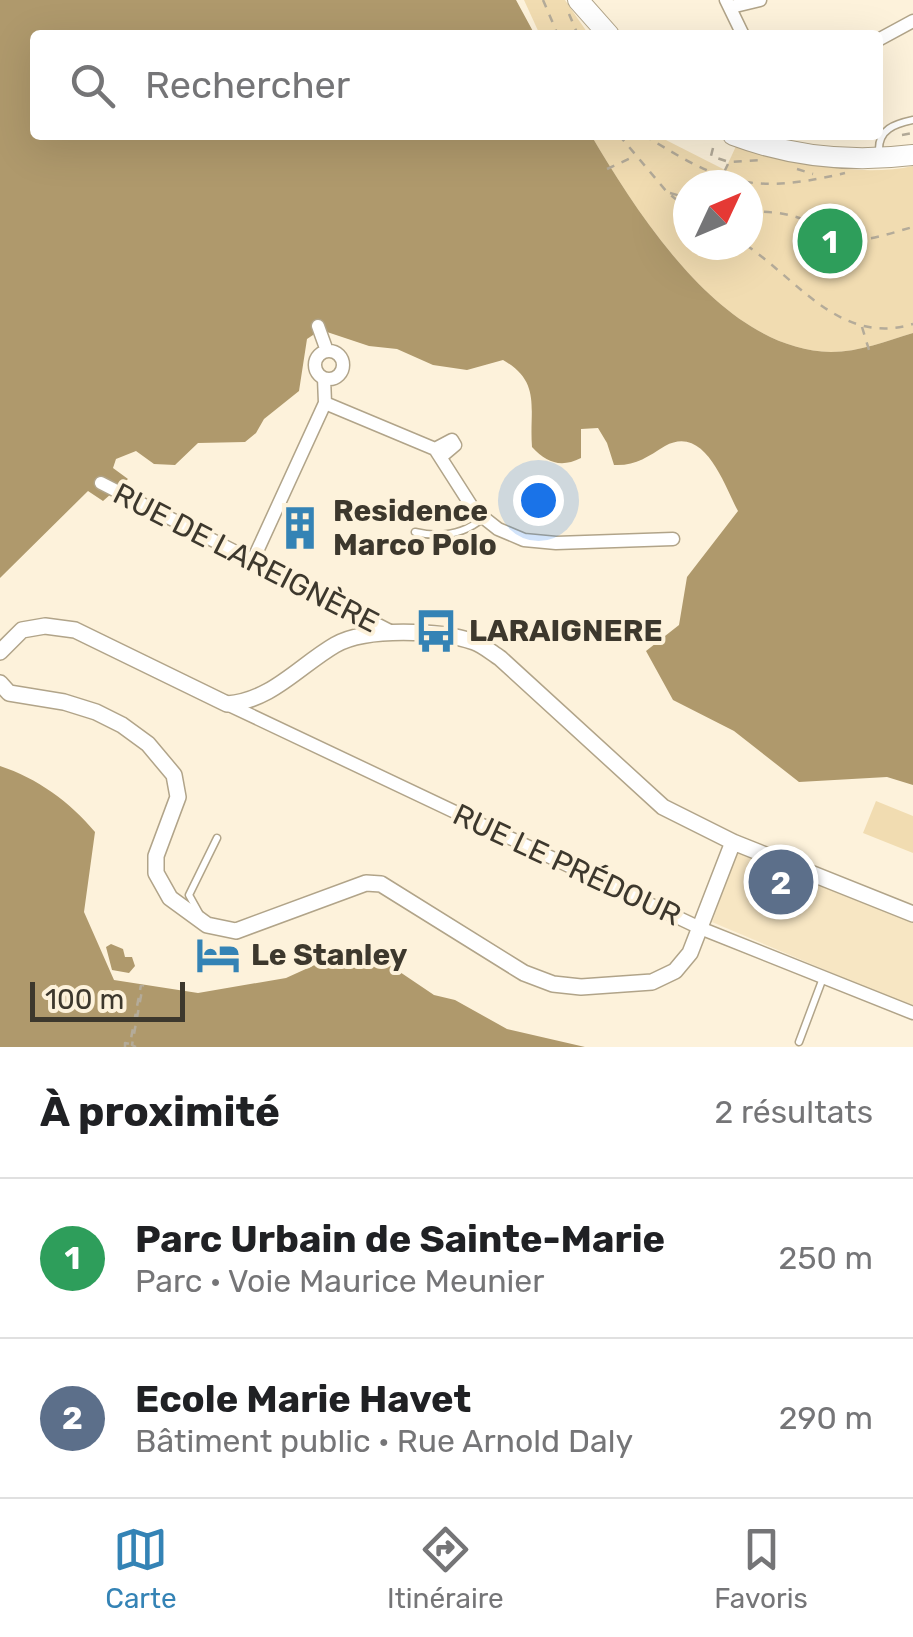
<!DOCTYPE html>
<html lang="fr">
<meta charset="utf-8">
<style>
:root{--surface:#fff;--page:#f6f6f6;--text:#202124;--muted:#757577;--line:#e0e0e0;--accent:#3483b5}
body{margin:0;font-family:Rubik,sans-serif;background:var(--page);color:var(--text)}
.compass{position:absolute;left:673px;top:170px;width:90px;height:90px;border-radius:50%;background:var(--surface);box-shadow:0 10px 40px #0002;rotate:46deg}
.scale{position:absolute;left:30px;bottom:25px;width:155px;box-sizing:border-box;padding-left:10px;border:5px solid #3d382d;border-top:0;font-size:28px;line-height:35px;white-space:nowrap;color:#3d382d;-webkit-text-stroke:8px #fdf2db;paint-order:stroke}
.you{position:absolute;left:538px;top:500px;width:35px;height:35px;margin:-25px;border:8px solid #fff;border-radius:50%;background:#1a73e8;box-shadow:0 0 0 15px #1a73e833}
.badge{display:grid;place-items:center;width:65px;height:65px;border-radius:50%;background:var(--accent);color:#fff;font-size:32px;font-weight:700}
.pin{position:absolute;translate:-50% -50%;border:5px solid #fff;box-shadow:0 2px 10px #0006}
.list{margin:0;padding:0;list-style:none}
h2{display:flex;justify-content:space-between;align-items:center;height:130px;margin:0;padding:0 40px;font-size:42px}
h2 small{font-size:32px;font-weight:400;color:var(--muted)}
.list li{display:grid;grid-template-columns:65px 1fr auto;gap:30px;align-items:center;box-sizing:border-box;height:160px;padding:0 40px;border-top:2px solid var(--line)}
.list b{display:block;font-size:38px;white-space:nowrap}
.list p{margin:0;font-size:32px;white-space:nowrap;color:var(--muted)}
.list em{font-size:32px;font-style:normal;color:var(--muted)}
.icon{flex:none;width:55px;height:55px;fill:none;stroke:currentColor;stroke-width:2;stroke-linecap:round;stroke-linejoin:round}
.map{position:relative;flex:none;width:913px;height:1047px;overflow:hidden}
.search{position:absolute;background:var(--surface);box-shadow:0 10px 40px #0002;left:30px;right:30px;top:30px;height:110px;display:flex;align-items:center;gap:25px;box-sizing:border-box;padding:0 35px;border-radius:10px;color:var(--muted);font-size:38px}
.sheet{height:450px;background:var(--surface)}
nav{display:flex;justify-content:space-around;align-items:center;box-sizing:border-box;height:140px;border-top:2px solid var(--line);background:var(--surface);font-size:28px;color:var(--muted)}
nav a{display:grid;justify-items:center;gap:5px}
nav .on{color:var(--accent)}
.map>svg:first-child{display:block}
.built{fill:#f7e6c3}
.green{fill:#f1dcb1;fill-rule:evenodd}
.water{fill:#af996c}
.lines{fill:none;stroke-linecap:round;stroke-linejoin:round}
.service-casing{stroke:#b1a489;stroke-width:9}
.minor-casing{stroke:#b1a489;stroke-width:15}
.tertiary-casing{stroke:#b1a489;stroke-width:18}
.primary-casing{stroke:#b1a489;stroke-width:22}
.path{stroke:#b4ab99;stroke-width:2.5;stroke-dasharray:8 8;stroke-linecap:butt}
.service{stroke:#fff;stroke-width:6}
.minor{stroke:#fff;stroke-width:12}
.tertiary{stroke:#fff;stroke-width:15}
.primary{stroke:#fff;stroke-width:20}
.labels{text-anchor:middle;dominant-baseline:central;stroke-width:8;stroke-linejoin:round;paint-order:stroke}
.poi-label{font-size:30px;font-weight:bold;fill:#3d382d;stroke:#fdf2db;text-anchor:start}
.street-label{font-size:30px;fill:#3d382d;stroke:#fdf2db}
</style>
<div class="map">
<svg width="913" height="1047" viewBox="0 0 913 1047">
<rect width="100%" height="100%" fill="#fdf2db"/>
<path class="built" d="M 739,847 L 913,921 L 913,1007 L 712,922 Z"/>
<path class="green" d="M 524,0 L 565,0 L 589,35 L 540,35 Z
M 591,135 L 656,135 L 725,170 L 737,144 C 786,163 861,178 913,166 L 913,333 C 887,341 859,352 831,352 C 724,350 640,218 591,135 ZM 688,185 L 748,185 L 748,245 L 688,245 Z
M 876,801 L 913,816 L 913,853 L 863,833 Z"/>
<path class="water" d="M 0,0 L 516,0 L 535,35 L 35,35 L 35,135 L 591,135 C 640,218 724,350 831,352 C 859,352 887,341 913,333 L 913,785 L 887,777 L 799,782 L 734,731 L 673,700 L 646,651 L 679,625 L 687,577 L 738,511 C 724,485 705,424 665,446 C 647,457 636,466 614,465 L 607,443 L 598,428 L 581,429 L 581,458 C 561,468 547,463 532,447 C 529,409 542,382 503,360 L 467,370 L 433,365 L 397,349 L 369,346 L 315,328 L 313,335 L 307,339 L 299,391 L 264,419 L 256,433 L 245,442 L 198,443 L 175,465 L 154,464 L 136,451 L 116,459 L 113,468 L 128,479 L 103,501 L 88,491 L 0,578 Z
M 0,766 C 37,778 70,802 95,832 L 84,912 L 114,980 L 198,993 L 286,978 L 330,958 L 368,957 L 391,966 L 434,995 L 455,1000 L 507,1029 L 585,1047 L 0,1047 Z
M 111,944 L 123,949 L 125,957 L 132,957 L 135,966 L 129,973 L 112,970 L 106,947 Z"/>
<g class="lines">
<g class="service-casing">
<path id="service" d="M 879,151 C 878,129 895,124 913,120
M 415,532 C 440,538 463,535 483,518
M 199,913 L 189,895 L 217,838
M 799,1042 L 823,978"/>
</g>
<g class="minor-casing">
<path id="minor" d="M 726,0 L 743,35
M 731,7 L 760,0
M 878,40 L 913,21
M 318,326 L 327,351
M315 365a14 14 0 1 1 28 0a14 14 0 1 1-28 0Z
M 325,403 L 435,449 L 474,510 L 498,529 L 524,540 L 556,543 L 673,539
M 435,449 L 452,440 L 455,445 L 442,456
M 101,483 L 392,632
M 253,560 L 325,403 L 324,378
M 227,704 L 700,928 L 913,1013"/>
</g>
<g class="tertiary-casing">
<path id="tertiary" d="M 0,652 L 22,630 L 45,626 L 75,630 L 227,704 C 271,701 299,666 335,645 C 366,627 440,630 474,642 C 483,645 492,653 500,658 L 663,807 L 733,842 L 913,914
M 0,683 L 9,693 L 64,702 L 96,712 L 122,725 L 148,744 L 174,775 L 178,797 L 156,856 L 156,873 L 170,898 L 207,925 L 236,931 L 366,883 L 381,884 L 524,973 L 553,984 L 581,987 L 652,982 L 675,971 L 690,953 L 733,842"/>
</g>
<g class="primary-casing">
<path id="primary" d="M 578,0 L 609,35
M 733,135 C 792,157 850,163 913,155"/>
</g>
<path class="path" d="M 543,0 L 558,35
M 569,14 L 578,35
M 619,135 L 667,192 L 688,209
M 644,135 C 722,184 752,195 845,173
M 902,135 L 913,133
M 713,148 L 711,156 L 729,162 L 760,160
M 607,169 L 633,157
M 797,169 L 813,174
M 718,185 L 728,164
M 670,193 L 688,198
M 748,211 C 767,212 787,212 804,220 C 824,228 842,242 866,239 C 881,237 898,231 913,227
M 746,245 C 799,281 841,346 913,324
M 862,327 L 869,350
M 125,1047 L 125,1043 L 130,1044 L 141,985
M 136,1047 L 132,1045 L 143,985"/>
<use href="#service" class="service"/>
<use href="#minor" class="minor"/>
<use href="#tertiary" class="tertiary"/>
<use href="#primary" class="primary"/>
</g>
<defs>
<g id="building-bare" transform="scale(3.45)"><path d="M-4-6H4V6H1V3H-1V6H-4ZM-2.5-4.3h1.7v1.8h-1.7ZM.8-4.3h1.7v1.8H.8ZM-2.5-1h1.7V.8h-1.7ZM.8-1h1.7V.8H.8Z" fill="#3483b5" stroke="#fdf2db" stroke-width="2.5" paint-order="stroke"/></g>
<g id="bus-bare" transform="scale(3.45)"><path d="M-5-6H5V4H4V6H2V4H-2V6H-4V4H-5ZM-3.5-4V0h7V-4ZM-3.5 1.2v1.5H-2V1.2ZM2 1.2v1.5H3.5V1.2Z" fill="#3483b5" stroke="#fdf2db" stroke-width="2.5" paint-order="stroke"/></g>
<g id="hotel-bare" transform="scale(3.45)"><path d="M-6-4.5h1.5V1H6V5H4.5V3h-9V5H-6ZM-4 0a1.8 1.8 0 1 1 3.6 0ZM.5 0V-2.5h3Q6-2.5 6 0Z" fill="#3483b5" stroke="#fdf2db" stroke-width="2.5" paint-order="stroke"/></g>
</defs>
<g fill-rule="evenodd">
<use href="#building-bare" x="300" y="528"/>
<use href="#bus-bare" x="436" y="631"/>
<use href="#hotel-bare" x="218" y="955"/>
</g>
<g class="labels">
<g class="poi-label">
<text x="333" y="511">Residence<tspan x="333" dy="34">Marco Polo</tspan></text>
<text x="469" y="631">LARAIGNERE</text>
<text x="251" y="955">Le Stanley</text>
</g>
<g class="street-label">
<text transform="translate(246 558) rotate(27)">RUE DE LAREIGNÈRE</text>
<text transform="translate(567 865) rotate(25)">RUE LE PRÉDOUR</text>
</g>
</g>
</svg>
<svg class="compass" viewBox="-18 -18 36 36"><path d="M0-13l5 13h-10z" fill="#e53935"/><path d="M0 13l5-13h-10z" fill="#757577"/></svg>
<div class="scale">100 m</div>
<div class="you"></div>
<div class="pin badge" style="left:830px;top:241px;background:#2e9e5b">1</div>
<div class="pin badge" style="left:781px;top:882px;background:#5c6f8a">2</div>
<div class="search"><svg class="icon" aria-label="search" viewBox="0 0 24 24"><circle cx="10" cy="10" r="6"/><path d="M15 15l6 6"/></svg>Rechercher</div>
</div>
<section class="sheet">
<h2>À proximité<small>2 résultats</small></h2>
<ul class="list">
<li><span class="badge" style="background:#2e9e5b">1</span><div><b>Parc Urbain de Sainte-Marie</b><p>Parc · Voie Maurice Meunier</p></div><em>250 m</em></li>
<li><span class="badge" style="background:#5c6f8a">2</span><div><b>Ecole Marie Havet</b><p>Bâtiment public · Rue Arnold Daly</p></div><em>290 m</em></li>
</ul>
</section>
<nav>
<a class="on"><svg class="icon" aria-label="map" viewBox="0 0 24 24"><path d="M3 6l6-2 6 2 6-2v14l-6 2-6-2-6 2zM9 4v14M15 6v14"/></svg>Carte</a>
<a><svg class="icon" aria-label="directions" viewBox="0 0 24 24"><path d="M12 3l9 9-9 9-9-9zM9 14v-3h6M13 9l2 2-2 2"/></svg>Itinéraire</a>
<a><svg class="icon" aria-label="saved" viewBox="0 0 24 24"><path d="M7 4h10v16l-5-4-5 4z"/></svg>Favoris</a>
</nav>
